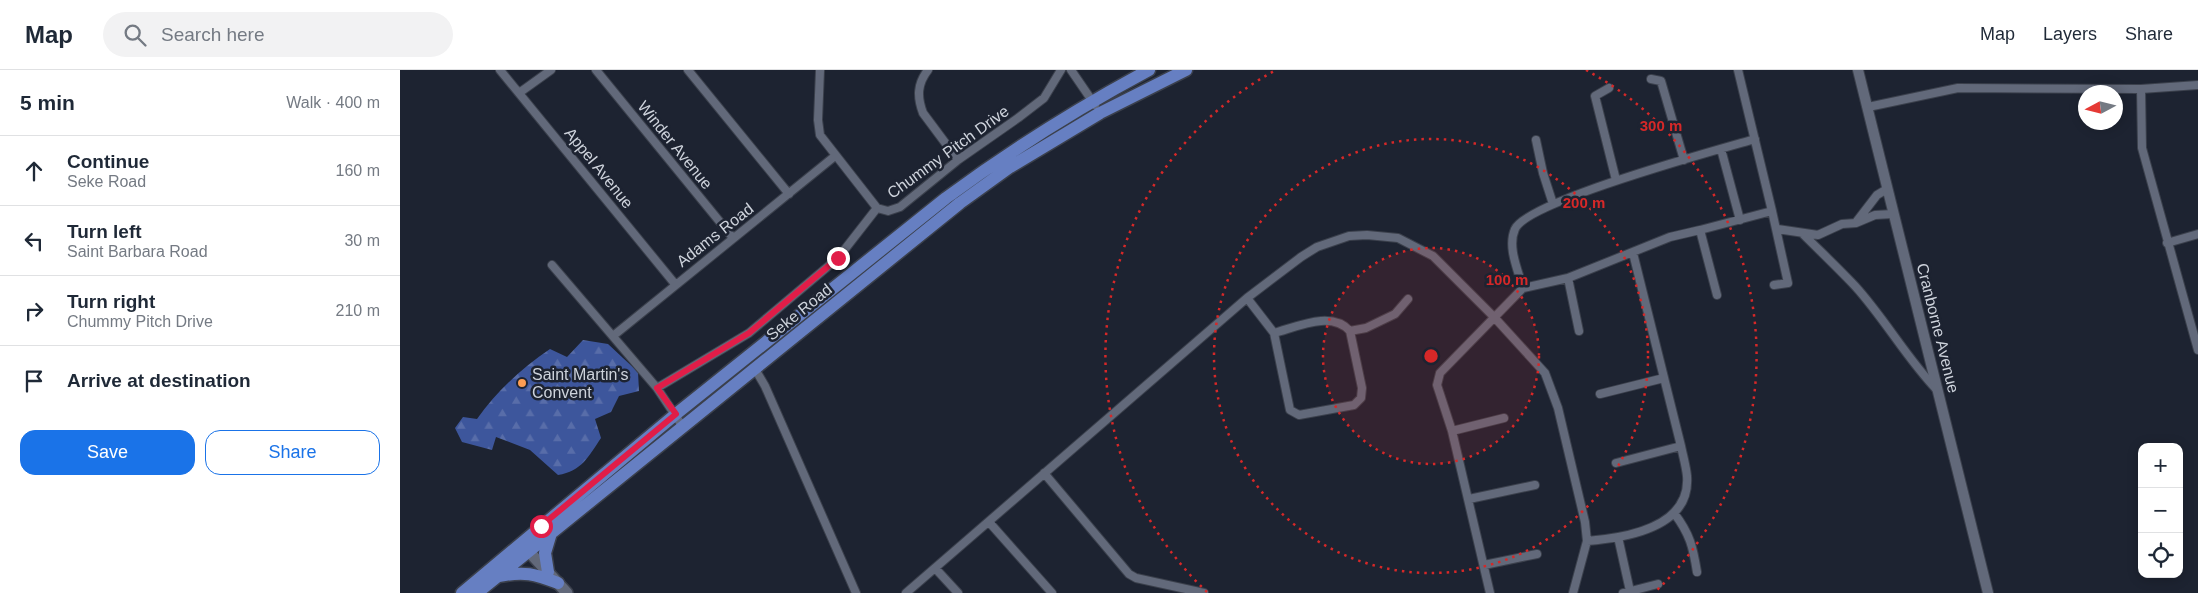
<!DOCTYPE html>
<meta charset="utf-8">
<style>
:root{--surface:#fff;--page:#f2f2f3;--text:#1f2937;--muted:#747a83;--line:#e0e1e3;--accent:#1a73e8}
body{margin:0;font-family:Helvetica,sans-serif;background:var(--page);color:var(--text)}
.controls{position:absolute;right:15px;bottom:15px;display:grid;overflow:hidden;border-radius:10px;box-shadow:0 2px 12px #0003}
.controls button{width:45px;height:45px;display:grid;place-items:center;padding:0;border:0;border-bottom:1px solid var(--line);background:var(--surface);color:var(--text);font:25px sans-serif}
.compass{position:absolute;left:1678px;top:15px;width:45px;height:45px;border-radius:50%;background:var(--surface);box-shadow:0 2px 12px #0003;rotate:263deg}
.stop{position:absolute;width:15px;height:15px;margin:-11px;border:4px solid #e11d48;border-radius:50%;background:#fff}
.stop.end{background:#e11d48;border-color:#fff;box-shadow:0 1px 5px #0008}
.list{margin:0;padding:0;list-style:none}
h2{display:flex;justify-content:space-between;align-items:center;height:65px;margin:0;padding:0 20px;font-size:21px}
h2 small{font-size:16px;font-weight:400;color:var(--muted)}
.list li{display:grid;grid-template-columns:32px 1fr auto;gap:15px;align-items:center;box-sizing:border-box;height:70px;padding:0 20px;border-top:1px solid var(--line)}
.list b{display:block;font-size:19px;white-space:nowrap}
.list p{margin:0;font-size:16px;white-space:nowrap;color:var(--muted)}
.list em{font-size:16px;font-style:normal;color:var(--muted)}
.actions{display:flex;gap:10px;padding:15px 20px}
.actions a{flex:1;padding:11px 0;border:1px solid var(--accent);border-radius:15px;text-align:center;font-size:18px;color:var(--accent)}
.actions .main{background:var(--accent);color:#fff}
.icon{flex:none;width:28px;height:28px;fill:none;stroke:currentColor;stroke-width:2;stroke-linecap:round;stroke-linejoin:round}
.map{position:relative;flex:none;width:1798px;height:523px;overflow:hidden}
header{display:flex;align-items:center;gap:30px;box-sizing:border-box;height:70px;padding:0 25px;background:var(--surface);border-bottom:1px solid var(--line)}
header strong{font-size:24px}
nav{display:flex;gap:28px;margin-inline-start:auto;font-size:18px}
.search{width:350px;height:45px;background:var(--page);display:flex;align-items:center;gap:12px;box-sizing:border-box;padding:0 18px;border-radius:28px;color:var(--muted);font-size:19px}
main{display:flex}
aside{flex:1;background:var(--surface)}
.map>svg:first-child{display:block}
.forest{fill:url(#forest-firs)}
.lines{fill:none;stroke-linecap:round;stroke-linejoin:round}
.minor-casing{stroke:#3b404c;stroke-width:10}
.tertiary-casing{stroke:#3b404c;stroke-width:12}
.secondary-casing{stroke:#3b404c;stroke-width:14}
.primary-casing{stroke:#3b404c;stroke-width:15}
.minor{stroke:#62697a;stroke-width:8}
.tertiary{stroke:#62697a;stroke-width:10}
.secondary{stroke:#62697a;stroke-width:11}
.primary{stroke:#667fc2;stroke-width:12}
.route{stroke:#e11d48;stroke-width:6}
.ring{fill:none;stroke:#d62828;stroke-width:2.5;stroke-dasharray:2.5 5}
.poi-dot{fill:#fc9d53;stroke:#1d2331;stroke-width:2}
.labels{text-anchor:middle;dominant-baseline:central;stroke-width:5;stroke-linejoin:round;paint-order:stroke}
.street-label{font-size:16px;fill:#ced3dc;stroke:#1d2331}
.poi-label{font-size:16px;fill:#ced3dc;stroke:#1d2331;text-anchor:start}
.centre{fill:#d62828;stroke:#1d2331;stroke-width:2.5}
.ring-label{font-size:15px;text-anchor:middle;font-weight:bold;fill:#d62828;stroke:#1d2331;stroke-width:5;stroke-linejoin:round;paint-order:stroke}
</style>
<header>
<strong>Map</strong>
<div class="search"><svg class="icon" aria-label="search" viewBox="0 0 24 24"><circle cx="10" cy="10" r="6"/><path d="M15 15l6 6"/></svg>Search here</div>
<nav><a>Map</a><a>Layers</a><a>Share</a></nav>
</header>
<main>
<aside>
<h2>5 min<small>Walk · 400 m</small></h2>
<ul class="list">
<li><svg class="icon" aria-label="ahead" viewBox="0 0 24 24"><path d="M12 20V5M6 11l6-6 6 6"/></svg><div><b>Continue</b><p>Seke Road</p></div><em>160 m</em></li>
<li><svg class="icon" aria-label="left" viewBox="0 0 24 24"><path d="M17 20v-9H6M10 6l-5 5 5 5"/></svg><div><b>Turn left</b><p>Saint Barbara Road</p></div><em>30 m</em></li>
<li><svg class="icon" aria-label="right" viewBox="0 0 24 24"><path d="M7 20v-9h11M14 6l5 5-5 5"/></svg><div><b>Turn right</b><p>Chummy Pitch Drive</p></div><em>210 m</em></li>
<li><svg class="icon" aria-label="arrive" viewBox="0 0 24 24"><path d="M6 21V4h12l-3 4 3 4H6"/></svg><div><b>Arrive at destination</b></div></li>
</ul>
<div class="actions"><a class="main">Save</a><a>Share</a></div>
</aside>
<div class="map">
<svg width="1798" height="523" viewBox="0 0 1798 523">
<defs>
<pattern id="forest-firs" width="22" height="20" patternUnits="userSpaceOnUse" patternTransform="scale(1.25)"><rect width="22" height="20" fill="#3d569c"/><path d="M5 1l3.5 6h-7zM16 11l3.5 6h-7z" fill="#586da9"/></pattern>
</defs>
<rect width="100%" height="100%" fill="#1d2331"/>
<path class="forest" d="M 183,270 L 208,274 L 238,302 L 239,321 L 219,326 L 211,342 L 195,349 L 201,368 C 188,387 182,401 158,405 L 130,380 L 96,367 L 92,380 L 62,372 L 55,358 L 63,347 L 77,349 C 97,321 122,298 150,279 L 167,287 Z"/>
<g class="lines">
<g class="minor-casing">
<path id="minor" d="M 100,0 L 275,214
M 196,0 L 333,168
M 288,0 L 389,124
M 420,0 L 418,50 L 420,65 L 477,138
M 528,0 C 517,14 517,27 523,43 L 558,90
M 671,0 L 695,35
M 1338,0 L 1372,141
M 1251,9 L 1261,11 L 1284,90
M 1209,18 L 1195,26 L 1216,110
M 1741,19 L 1742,78 L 1798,280
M 119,23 L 151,0
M 1468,37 L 1558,18 L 1741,19 L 1798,15
M 1136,70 L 1143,103 L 1153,134
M 1321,79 L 1340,150
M 1457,151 L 1477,125 L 1487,119
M 1377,159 L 1418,165 L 1442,154 L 1456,153 L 1475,145 L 1493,144
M 1300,160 L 1372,141 L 1388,213 L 1374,215
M 1403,164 C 1420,181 1438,198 1455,216 C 1485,249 1507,289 1538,321
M 1767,173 L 1798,164
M 152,195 L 257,318 L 283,357
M 1168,208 L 1179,261
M 1123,218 C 1118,200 1107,177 1115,159 C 1128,131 1317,80 1355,69
M 847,228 L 874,263 L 890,340 L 899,345 L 954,335 L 961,328 L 962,318 L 950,261 C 931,240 897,257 874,263
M 950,261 L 966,258 L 995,244 L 1008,229
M 213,266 L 435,86
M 355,299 L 365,316 L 456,523
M 257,318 L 349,263 L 438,188 L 477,138 L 488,141 L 500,137 L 558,90 L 618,48 L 644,28 L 661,0
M 1200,324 L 1264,308
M 1052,361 L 1104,348
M 1216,393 L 1281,376
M 644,403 L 729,504 L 736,508 L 804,523
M 1069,429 L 1135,415
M 1274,443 C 1290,464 1293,477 1297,502
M 589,452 L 652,523
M 1218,467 L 1230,521
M 1187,471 C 1225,468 1291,458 1287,406 C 1286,396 1283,386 1281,376 L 1233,183
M 1084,495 L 1137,484
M 535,498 L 558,523
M 506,523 L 847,228 L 901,187 L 917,177 L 949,166 L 967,165 L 998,168 L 1033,186 L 1094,247 L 1145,303 L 1158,338 L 1185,452 L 1187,471 L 1173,523
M 1090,523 L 1052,361 L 1037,315 L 1040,303 L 1123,218 L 1168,208 L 1270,167 L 1300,160 L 1317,225
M 1223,523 L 1258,514"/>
</g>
<g class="tertiary-casing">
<path id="tertiary" d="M 1458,0 L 1588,523"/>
</g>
<g class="secondary-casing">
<path id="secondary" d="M 122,474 L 167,523"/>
</g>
<g class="primary-casing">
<path id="primary" d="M 148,502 L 145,483 L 151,463
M 100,506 C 124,501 135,504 158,513
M 62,523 L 276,344 L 546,128 C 610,81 678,38 749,0
M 77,523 L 560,133 L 610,97 L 700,43 L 786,0"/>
</g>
<use href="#minor" class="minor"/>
<use href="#tertiary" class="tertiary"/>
<use href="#secondary" class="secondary"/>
<use href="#primary" class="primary"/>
</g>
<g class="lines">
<path class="route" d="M 141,456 L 276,344 L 257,318 L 349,263 L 438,188"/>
</g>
<circle cx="1031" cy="286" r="108" fill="#d62828" fill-opacity=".12"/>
<g class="ring">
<circle cx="1031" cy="286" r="108"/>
<circle cx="1031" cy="286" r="217"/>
<path d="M807 522A325 325 0 0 1 876 0M1186 0A325 325 0 0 1 1255 522"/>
</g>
<circle class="poi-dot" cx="122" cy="313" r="5"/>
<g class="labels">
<g class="street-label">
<text transform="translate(275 75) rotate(51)">Winder Avenue</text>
<text transform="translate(548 82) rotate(-36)">Chummy Pitch Drive</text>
<text transform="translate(199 98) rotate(51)">Appel Avenue</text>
<text transform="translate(315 165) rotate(-38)">Adams Road</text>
<text transform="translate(399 242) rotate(-39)">Seke Road</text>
<text transform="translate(1538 258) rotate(76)">Cranborne Avenue</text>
</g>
<g class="poi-label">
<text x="132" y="304">Saint Martin's<tspan x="132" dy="18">Convent</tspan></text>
</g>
</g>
<circle cx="1031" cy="286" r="8" class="centre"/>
<g class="ring-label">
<text x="1261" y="61">300 m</text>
<text x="1184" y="138">200 m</text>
<text x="1107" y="215">100 m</text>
</g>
</svg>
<div class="controls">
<button>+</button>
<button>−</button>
<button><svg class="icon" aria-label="locate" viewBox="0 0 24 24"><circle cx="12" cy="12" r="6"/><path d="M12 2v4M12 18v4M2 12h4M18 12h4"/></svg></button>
</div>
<svg class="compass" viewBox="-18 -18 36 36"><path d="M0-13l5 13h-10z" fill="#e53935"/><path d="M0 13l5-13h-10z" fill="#747a83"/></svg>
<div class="stop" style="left:141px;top:456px"></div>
<div class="stop end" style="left:438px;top:188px"></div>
</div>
</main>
